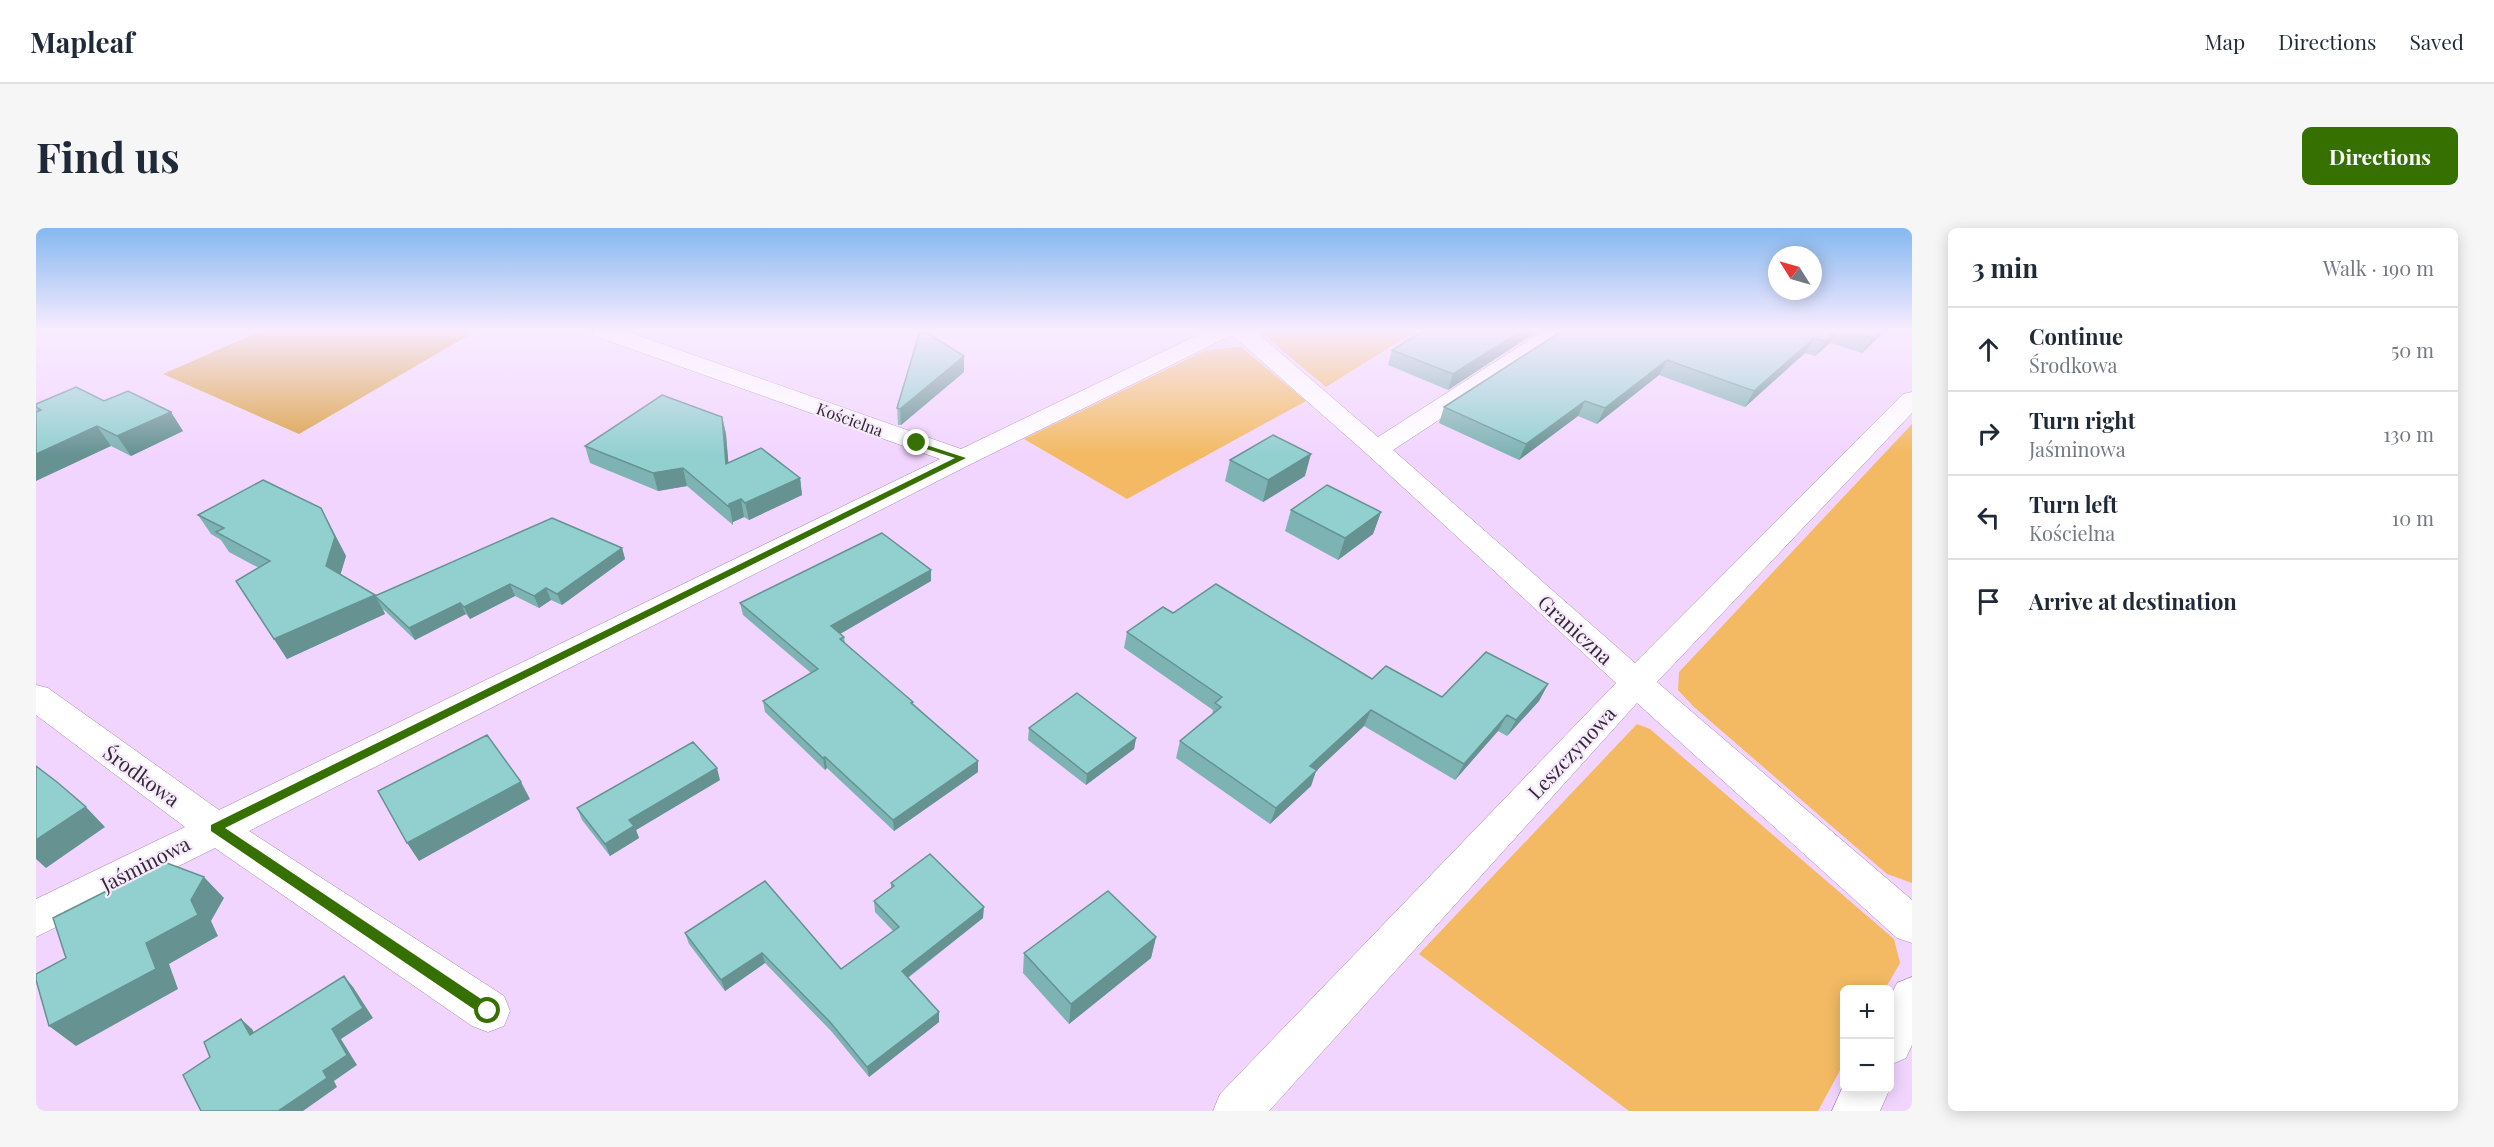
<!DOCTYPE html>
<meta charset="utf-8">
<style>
:root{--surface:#fff;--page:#f6f6f7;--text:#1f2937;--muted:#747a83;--line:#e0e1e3;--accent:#357000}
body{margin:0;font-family:"Playfair Display",serif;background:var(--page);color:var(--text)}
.controls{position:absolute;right:18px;bottom:18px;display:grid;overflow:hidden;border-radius:9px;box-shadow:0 3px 15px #0003}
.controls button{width:54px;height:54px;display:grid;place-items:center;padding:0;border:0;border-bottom:2px solid var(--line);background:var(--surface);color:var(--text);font:30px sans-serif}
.compass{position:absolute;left:1732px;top:18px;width:54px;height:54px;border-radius:50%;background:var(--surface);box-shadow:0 3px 15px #0003;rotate:307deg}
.stop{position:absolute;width:18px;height:18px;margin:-14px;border:4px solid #357000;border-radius:50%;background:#fff}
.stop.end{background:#357000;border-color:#fff;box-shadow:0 2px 6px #0008}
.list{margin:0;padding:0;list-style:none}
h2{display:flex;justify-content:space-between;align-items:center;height:78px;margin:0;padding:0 24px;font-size:26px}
h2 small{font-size:20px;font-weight:400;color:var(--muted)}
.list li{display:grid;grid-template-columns:39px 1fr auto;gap:18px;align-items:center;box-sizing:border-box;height:84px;padding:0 24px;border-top:2px solid var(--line)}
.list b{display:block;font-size:22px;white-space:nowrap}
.list p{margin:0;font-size:20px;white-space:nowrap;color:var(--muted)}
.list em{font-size:20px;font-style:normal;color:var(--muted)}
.icon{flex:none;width:33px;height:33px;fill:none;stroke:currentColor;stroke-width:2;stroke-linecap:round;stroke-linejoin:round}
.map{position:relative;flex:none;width:1876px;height:883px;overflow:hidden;border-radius:9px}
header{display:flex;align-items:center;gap:36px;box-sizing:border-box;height:84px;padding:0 30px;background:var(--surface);border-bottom:2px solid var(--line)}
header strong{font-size:28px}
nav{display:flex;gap:33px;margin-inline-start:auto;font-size:21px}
.intro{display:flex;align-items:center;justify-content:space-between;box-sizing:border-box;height:144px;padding:0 36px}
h1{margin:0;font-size:42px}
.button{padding:15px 27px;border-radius:9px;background:var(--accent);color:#fff;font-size:21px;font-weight:700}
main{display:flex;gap:36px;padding:0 36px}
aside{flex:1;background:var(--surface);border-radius:9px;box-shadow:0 3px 15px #0003}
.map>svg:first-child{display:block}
.green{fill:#f3ba63}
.forest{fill:#dba146}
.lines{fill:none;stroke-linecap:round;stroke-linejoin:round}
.street-casing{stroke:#a287ad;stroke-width:1}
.street{fill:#fff;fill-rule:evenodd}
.wall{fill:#7eb3b3}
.shaded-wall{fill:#669292}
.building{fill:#92d0d0;stroke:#669292;stroke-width:1.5}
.route{fill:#357000}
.labels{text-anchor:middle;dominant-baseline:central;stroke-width:4.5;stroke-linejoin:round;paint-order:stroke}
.far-street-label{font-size:16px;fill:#332837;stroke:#f6eafb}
.street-label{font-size:20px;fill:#332837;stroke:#f6eafb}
</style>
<header>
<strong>Mapleaf</strong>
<nav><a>Map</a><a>Directions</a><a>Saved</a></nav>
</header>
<div class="intro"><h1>Find us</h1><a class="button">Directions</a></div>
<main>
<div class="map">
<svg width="1876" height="883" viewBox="0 0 1876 883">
<rect width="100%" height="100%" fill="#f2d5ff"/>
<path class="green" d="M 1223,103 L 1380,103 L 1290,159 Z
M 1205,119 L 1270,173 L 1091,271 L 988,211 L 1170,122 Z
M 1876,196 L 1876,655 L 1851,646 L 1658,479 L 1642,462 L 1643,444 Z
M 1601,496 L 1614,501 L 1858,711 L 1864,735 L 1849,761 L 1808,762 L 1808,835 L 1782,883 L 1593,883 L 1383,726 Z"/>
<path class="forest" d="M 225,103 L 440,103 L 263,206 L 127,146 Z"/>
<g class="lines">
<g class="street-casing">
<path id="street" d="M 556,103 L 589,103 L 925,221 L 1170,103 L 1219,103 L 1342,209 L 1507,103 L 1534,103 L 1531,108 L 1357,222 L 1599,435 L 1867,166 L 1876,164 L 1876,185 L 1621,454 L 1876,672 L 1876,715 L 1861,710 L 1601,475 L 1233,883 L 1177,883 L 1184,866 L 1580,455 L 1332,227 L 1196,107 L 935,236 L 213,603 L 468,768 L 474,783 L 468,798 L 452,804 L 436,798 L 179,620 L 0,709 L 0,671 L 149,599 L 0,487 L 0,457 L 12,460 L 183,582 L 904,231 L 559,108 Z
M 1876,749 L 1876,817 L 1870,830 L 1854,837 L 1854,769 L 1861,755 Z
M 1808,856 L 1808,860 L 1854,860 L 1844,883 L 1796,883 Z"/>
</g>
<use href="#street" class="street"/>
</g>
<path class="wall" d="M 1502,103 L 1412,162 L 1352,137 L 1356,122 Z
M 1526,103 L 1849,103 L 1826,125 L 1794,115 L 1779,128 L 1769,125 L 1709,179 L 1623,147 L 1561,196 L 1542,188 L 1483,232 L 1403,195 L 1408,179 Z
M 928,144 L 865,197 L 862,197 L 861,180 Z
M 0,176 L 147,203 L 95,228 L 75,218 L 1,184 L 0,182 Z
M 686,189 L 690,206 L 692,235 L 764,250 L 766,267 L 713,292 L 708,289 L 697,294 L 697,297 L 651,258 L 622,263 L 554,235 L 549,218 Z
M 1194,232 L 1269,248 L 1227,274 L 1189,253 Z
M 285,280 L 310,328 L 304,347 L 340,368 L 586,320 L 589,331 L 526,377 L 515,372 L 503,380 L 479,368 L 434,391 L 430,386 L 379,412 L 347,381 L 349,386 L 251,431 L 200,353 L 223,340 L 193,324 L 185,312 L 175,306 L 162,287 Z
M 1255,282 L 1345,284 L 1337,306 L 1302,332 L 1249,303 Z
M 895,353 L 804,406 L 808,409 L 809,415 L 942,533 L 942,544 L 858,603 L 791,540 L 789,542 L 729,484 L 727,473 L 775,445 L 707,387 L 704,375 Z
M 1137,385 L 1336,451 L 1406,469 L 1512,456 L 1503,473 L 1471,508 L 1462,503 L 1419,552 L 1328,498 L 1280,543 L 1275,558 L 1234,596 L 1140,530 L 1144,513 L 1176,487 L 1177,482 L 1088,420 L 1091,404 Z
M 993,500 L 1100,510 L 1098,521 L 1050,557 L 992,512 Z
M 684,552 L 600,602 L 603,610 L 574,628 L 546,592 L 541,580 Z
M 855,655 L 947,690 L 872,750 L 903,794 L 833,849 L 796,804 L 729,735 L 689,763 L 653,716 L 649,705 L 805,741 L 857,703 L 839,684 L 838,673 L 855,660 Z
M 1120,709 L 1115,730 L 1033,796 L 987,745 L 988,725 Z"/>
<path class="shaded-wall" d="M 1485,103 L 1502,103 L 1412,162 L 1417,146 Z
M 1800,103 L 1801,103 L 1794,115 L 1779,128 L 1789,113 Z
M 1843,103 L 1849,103 L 1826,125 L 1836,110 Z
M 1778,110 L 1769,125 L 1709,179 L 1718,163 Z
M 928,128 L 928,144 L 865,197 L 864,181 Z
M 1631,132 L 1623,147 L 1561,196 L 1569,180 Z
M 1549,173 L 1542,188 L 1483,232 L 1490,216 Z
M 135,184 L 147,203 L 95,228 L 81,208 Z
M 686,189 L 690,206 L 694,253 L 690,236 Z
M 61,198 L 75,218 L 0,253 L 0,226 Z
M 1275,226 L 1269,248 L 1227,274 L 1232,252 Z
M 647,240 L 651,258 L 622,263 L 617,245 Z
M 764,250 L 766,267 L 713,292 L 709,275 Z
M 705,271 L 708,289 L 697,294 L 697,297 L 693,276 Z
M 285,280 L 310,328 L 301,358 L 290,338 Z
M 1345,284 L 1337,306 L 1302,332 L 1309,310 Z
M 586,320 L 589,331 L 526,377 L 521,366 Z
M 895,342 L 895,353 L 797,410 L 795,398 Z
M 474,356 L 479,368 L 434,391 L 428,379 Z
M 510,360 L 515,372 L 503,380 L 498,368 Z
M 339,367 L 349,386 L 251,431 L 238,411 Z
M 424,375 L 430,386 L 379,412 L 373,400 Z
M 1512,456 L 1503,473 L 1471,508 L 1480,492 Z
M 1335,482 L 1328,498 L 1280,543 L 1275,558 L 1234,596 L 1240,580 L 1274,538 Z
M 1471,487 L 1462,503 L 1419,552 L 1428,536 Z
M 1100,510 L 1098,521 L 1050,557 L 1051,546 Z
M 789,529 L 791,540 L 789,542 L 787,530 Z
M 942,533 L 942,544 L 858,603 L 857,592 Z
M 681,540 L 684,552 L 600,602 L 603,610 L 574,628 L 569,616 L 593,592 Z
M 485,554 L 494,571 L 383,633 L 371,615 Z
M 50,579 L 69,599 L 10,640 L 0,631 L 0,612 Z
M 168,649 L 188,670 L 175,693 L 182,708 L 133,736 L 142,761 L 40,818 L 13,798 L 110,715 L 155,672 Z
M 948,679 L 947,690 L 867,753 L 866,743 Z
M 1120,709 L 1115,730 L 1033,796 L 1035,776 Z
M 726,725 L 729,735 L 689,763 L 685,752 Z
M 308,748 L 317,759 L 337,790 L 305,811 L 321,837 L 298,853 L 301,859 L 267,883 L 242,883 L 287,843 L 296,801 Z
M 903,784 L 903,794 L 833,849 L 831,839 Z
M 205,791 L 216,801 L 225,817 L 214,807 Z"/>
<path class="building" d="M 884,103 L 888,103 L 928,128 L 864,181 L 861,180 Z
M 1387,103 L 1485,103 L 1417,146 L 1356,122 Z
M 1526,103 L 1800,103 L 1789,113 L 1778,110 L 1718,163 L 1631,132 L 1569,180 L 1549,173 L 1490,216 L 1408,179 Z
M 1813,103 L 1843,103 L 1836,110 Z
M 40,159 L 68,173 L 92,163 L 135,184 L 81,208 L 61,198 L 0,226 L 0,184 L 5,182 L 0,179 L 0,176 Z
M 626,167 L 686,189 L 690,236 L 725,220 L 764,250 L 709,275 L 705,271 L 693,276 L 693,279 L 647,240 L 617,245 L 549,218 Z
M 1237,207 L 1275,226 L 1232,252 L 1194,232 Z
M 227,252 L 285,280 L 299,309 L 290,338 L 339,367 L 238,411 L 200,353 L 234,333 L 180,304 L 188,300 L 162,287 Z
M 1291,257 L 1345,284 L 1309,310 L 1255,282 Z
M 516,290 L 586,320 L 521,366 L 510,360 L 498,368 L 474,356 L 428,379 L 424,375 L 373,400 L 339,368 Z
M 846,305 L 895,342 L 795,398 L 808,409 L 804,411 L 877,474 L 875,475 L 942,533 L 857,592 L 789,529 L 787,530 L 727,473 L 782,441 L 704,375 Z
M 1180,356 L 1336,451 L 1350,438 L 1406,469 L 1450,424 L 1512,456 L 1480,492 L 1471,487 L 1428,536 L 1335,482 L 1274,538 L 1281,542 L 1240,580 L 1144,513 L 1185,479 L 1179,475 L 1186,469 L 1091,404 L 1127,379 L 1137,385 Z
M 1041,465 L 1100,510 L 1051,546 L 993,500 Z
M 451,507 L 485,554 L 371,615 L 342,563 Z
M 657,514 L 681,540 L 593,592 L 598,598 L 569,616 L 541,580 Z
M 0,538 L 21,554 L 50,579 L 0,612 Z
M 894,626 L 948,679 L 866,743 L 903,784 L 831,839 L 794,794 L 726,725 L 685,752 L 649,705 L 729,653 L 805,741 L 863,699 L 838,673 L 858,658 L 855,655 Z
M 128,634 L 168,649 L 155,672 L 162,687 L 110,715 L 120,741 L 13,798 L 0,752 L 0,746 L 30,730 L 17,690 Z
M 1072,663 L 1120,709 L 1035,776 L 988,725 Z
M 308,748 L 327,780 L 296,801 L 311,827 L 287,843 L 291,850 L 242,883 L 165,883 L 147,847 L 174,829 L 168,814 L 205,791 L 214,807 Z"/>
<linearGradient id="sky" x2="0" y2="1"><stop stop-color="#85b8f0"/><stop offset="0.45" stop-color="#f9ecff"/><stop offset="1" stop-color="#f9ecff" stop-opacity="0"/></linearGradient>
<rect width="1876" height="227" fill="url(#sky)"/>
<path class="route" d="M 878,213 L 930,230 L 189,600 L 457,779 L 459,783 L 457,788 L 448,788 L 175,603 L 175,597 L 919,230 L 878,217 Z"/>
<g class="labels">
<g class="far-street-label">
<text transform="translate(814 191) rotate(20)">Kościelna</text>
</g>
<g class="street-label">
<text transform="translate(1540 401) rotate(42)">Graniczna</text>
<text transform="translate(1535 524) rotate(-47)">Leszczynowa</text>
<text transform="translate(106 547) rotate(36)">Środkowa</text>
<text transform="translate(109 635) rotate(-27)">Jaśminowa</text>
</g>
</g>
</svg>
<div class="controls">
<button>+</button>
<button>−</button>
</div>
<svg class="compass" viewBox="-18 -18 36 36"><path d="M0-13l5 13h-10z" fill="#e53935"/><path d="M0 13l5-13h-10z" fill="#747a83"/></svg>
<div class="stop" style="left:452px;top:783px"></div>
<div class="stop end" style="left:881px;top:215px"></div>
</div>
<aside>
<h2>3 min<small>Walk · 190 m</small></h2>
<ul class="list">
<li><svg class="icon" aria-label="ahead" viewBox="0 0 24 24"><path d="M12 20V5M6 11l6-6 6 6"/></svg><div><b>Continue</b><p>Środkowa</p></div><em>50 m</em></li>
<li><svg class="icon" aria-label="right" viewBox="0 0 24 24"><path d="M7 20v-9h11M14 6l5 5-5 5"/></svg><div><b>Turn right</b><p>Jaśminowa</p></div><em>130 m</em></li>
<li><svg class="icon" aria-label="left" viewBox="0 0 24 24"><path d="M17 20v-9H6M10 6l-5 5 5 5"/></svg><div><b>Turn left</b><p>Kościelna</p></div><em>10 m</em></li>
<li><svg class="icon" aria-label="arrive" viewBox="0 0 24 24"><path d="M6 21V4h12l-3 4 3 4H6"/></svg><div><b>Arrive at destination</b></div></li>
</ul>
</aside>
</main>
